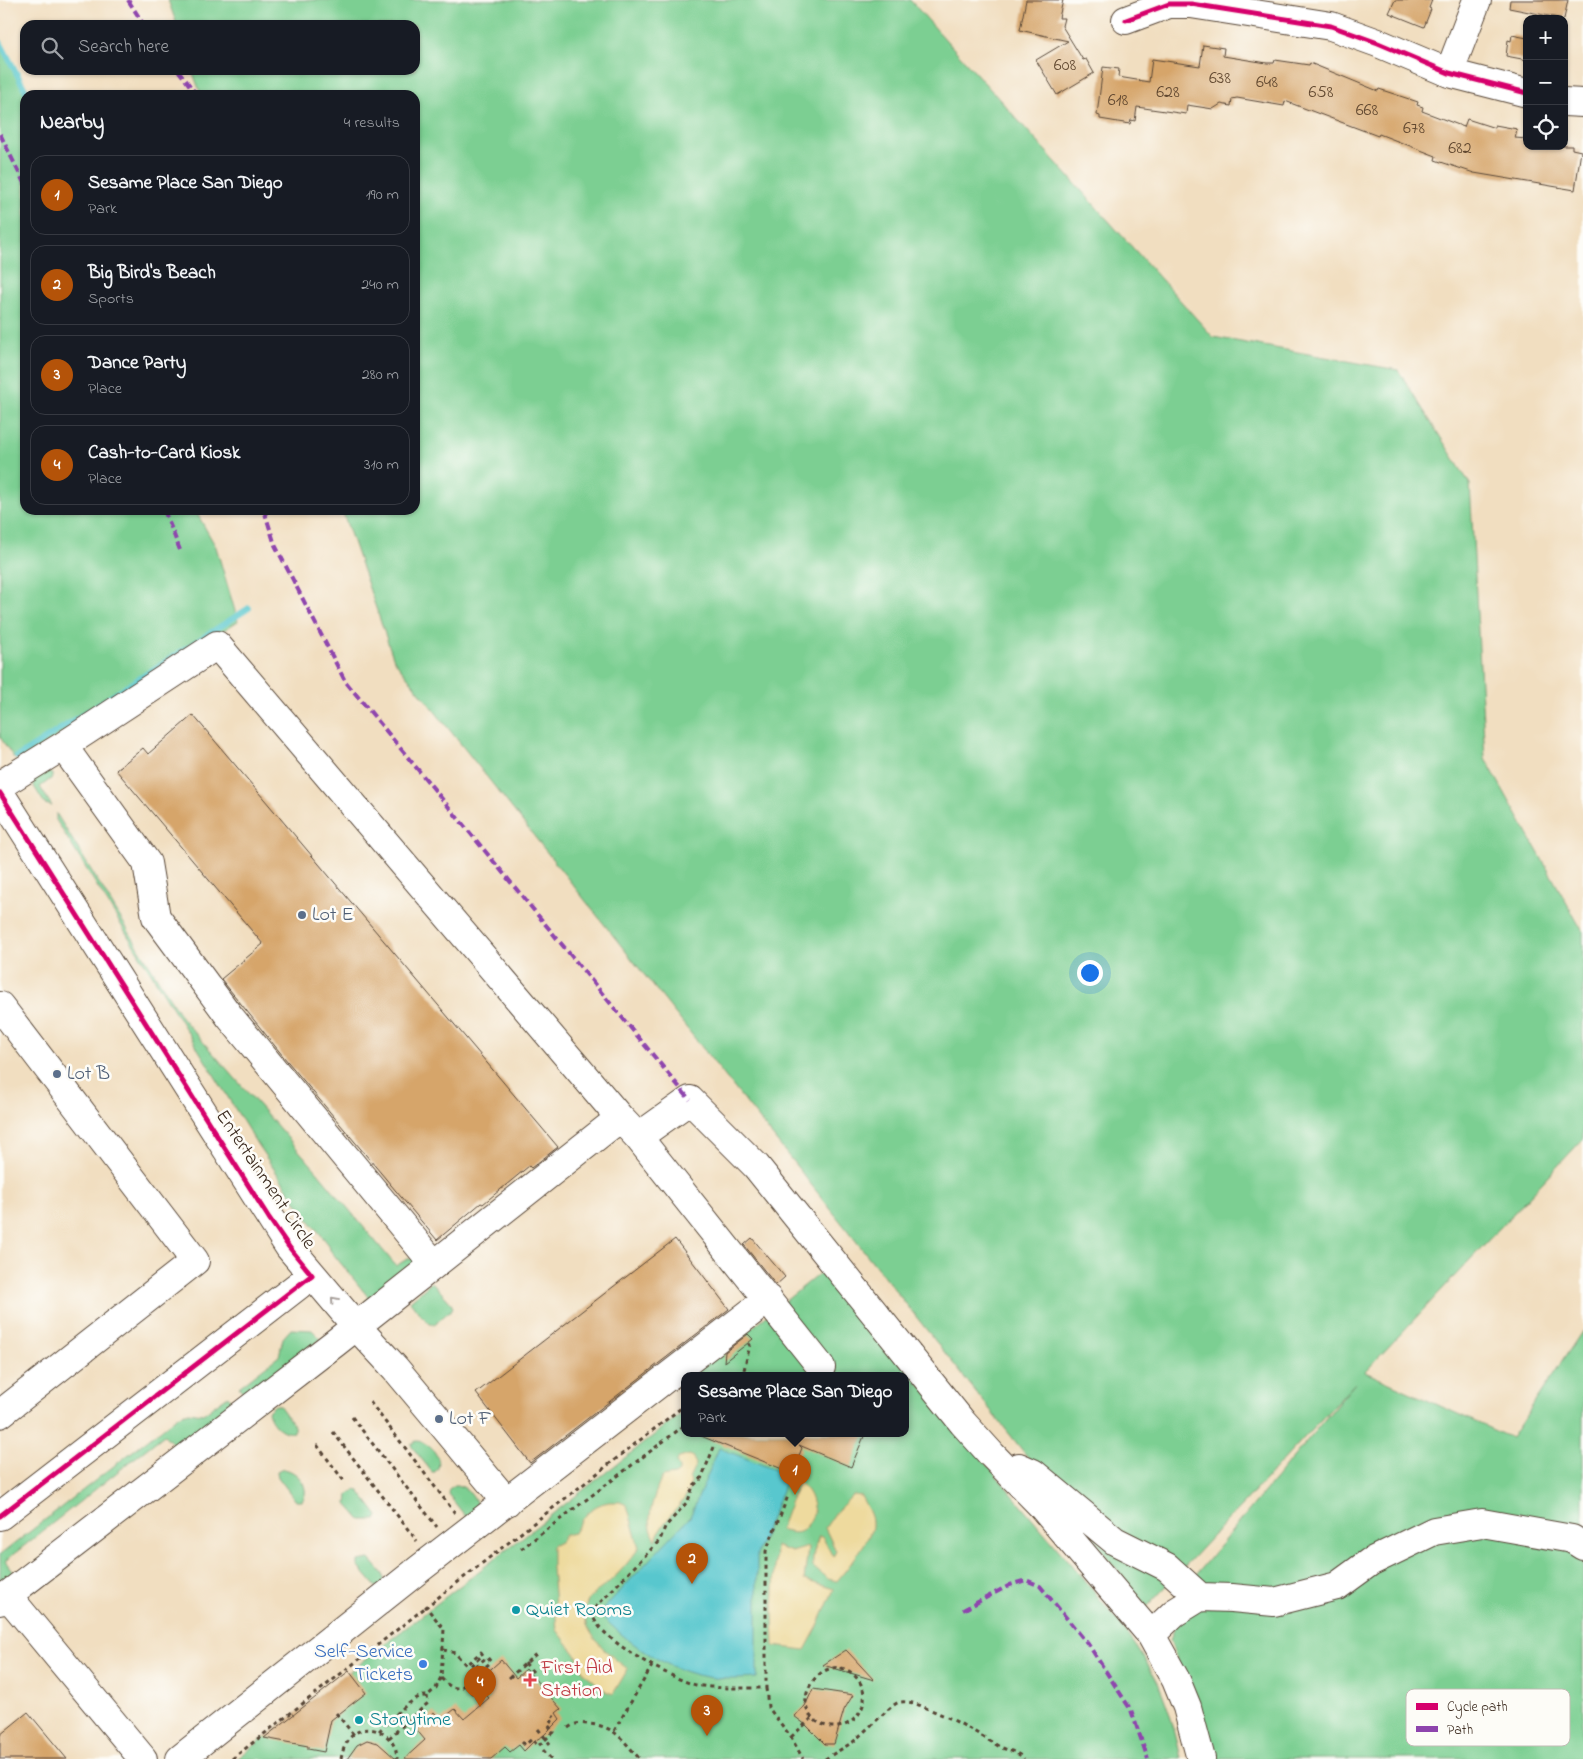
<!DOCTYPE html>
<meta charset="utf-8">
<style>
:root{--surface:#171b24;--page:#242831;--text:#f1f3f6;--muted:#9ea1a6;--line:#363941;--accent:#b45309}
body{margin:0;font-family:"Indie Flower",sans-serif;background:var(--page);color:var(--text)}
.controls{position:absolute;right:15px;top:15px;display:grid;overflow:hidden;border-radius:10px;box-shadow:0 1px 4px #0004}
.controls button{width:45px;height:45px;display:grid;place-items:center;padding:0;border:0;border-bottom:1px solid var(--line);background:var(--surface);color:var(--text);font:25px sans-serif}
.you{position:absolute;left:1089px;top:972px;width:18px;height:18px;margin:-12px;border:4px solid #fff;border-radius:50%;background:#1a73e8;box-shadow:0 0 0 8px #1a73e833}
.badge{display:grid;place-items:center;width:32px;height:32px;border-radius:50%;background:var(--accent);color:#fff;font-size:16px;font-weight:700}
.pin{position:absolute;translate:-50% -41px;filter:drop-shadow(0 1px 2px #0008)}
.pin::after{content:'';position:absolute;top:26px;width:18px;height:15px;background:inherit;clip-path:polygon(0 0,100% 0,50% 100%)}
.popup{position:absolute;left:681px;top:1372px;width:228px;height:65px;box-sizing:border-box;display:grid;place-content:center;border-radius:10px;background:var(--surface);filter:drop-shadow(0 1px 4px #0005);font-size:16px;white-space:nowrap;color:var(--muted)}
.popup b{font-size:19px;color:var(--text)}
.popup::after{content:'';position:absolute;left:50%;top:100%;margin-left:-10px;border:10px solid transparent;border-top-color:var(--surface)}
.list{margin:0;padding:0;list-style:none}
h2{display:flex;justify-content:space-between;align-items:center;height:65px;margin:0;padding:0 20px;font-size:21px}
h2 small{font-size:16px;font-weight:400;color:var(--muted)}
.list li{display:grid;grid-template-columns:32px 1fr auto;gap:15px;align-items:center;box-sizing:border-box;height:80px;margin:0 10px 10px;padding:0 10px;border:1px solid var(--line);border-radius:15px}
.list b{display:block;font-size:19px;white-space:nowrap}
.list p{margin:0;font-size:16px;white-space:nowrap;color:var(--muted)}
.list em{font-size:16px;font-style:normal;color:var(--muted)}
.icon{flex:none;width:28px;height:28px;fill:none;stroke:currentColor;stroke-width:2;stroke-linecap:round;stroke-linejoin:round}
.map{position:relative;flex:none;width:1583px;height:1759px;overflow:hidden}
.search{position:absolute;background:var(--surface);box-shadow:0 1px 4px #0004;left:20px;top:20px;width:400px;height:55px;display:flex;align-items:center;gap:12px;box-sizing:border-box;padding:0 18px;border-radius:15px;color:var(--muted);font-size:19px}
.panel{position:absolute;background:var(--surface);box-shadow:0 1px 4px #0004;left:20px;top:90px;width:400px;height:425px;border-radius:15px}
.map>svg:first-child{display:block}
.green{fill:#7bcf92;stroke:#5b7c58}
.sand{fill:#eeda9e;stroke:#94825e}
.water{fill:#59c7ce;stroke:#4a7876}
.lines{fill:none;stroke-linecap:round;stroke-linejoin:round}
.stream{stroke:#59c7ce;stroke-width:6}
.building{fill:#d6a56b}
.minor-casing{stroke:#564536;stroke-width:30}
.path{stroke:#564536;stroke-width:3;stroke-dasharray:4 4;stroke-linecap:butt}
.minor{stroke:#fff;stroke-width:28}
.quiet{stroke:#8e44ad;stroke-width:4;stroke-dasharray:8 4;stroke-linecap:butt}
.cycleway-casing{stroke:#fdfcf7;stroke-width:8}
.cycleway{stroke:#d6006c;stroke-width:5}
.oneway{stroke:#a79f9a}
.service-dot{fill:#5c6f8a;stroke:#fdfcf7;stroke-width:2}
.culture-dot{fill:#0f9aa8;stroke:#fdfcf7;stroke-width:2}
.shop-dot{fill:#3f7fe0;stroke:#fdfcf7;stroke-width:2}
.health-dot{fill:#e0444e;stroke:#fdfcf7;stroke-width:2}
.labels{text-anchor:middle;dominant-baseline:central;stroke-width:5;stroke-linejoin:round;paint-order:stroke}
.number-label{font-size:18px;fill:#624931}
.service-label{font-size:20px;fill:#4e5e75;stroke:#fdfcf7;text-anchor:start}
.street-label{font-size:20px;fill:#3b2a1e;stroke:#fdfcf7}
.culture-label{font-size:20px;fill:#0d838f;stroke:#fdfcf7;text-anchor:start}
.shop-label{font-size:20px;fill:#366cbe;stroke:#fdfcf7;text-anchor:end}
.health-label{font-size:20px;fill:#be3a42;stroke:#fdfcf7;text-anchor:start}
.key{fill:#fdfcf7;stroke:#c3bdb6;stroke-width:1}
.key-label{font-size:14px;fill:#3b2a1e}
</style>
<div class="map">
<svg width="1583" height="1759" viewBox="0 0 1583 1759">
<rect width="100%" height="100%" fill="#fdfcf7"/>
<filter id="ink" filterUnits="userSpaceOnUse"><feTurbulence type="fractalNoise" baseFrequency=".02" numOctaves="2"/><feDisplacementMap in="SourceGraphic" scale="10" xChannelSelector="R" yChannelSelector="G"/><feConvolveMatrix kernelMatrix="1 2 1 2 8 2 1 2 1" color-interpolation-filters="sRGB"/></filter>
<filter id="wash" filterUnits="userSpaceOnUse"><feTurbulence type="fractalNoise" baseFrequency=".0096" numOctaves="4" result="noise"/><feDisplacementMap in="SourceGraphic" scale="20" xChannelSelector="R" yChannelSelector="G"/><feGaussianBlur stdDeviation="1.12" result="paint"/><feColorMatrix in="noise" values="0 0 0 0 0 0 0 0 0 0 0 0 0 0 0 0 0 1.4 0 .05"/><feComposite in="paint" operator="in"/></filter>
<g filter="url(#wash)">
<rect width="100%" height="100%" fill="#f1dec0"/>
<path class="green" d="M 168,0 L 910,0 L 1213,337 L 1398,370 L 1470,484 L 1485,758 L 1583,932 L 1583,1139 L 1365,1372 L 1511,1438 L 1583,1330 L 1583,1759 L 1212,1759 L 1170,1640 L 1192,1579 L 1355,1383 L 1147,1607 L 394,660 L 342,510 L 415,510 L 415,95 L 201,95 L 192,70 L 415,70 L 415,25 L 177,25 Z
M 0,42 L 28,95 L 25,95 L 25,510 L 195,510 L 216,547 L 238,621 L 23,759 L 14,758 L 0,737 Z
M 45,771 L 52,774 L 52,778 L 40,787 L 52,806 L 45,804 L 30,780 Z
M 56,813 L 182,1018 L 316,1170 L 396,1266 L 407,1259 L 414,1259 L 415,1263 L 366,1302 L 365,1301 L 369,1298 L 330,1250 L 329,1245 L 306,1216 L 257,1144 L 56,820 Z
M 824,1270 L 1120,1623 C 1134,1643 1148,1663 1159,1685 C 1169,1709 1176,1734 1181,1759 L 237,1759 L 685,1411 L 685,1434 L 905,1434 L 905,1376 L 690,1376 L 727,1347 L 730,1351 L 741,1342 L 739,1338 Z
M 432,1282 L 451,1303 L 453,1308 L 435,1324 L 430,1324 L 419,1313 L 410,1301 Z
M 291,1329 L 312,1330 L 321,1339 L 246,1396 L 239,1387 L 279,1356 L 283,1338 Z
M 228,1396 L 235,1405 L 177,1448 L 164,1435 L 5,1561 L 14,1573 L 0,1584 L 0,1555 L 179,1415 L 188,1412 L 203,1414 Z
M 275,1405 L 279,1405 L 294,1426 L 294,1432 C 282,1435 270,1422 268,1411 Z
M 416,1441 C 428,1440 447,1461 435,1472 L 432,1472 L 412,1447 L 411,1444 Z
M 283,1469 C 297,1470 312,1488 302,1501 L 296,1501 L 278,1477 L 277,1472 Z
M 455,1485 C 465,1484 475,1498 478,1507 L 466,1517 L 448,1494 L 449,1489 Z
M 355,1490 L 359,1491 L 378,1516 L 376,1520 L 361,1520 L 347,1504 L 348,1495 Z
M 370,1559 L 383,1574 L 385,1585 L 376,1587 L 358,1566 L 358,1561 Z"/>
<path class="sand" d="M 689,1455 L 692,1456 L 696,1464 L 689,1479 L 691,1481 C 690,1486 689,1492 686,1496 C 677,1511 661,1522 656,1540 C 643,1520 654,1497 662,1477 L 675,1475 L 679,1472 L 679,1468 L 676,1462 L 679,1458 Z
M 798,1482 C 810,1491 812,1499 814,1513 C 804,1533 801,1536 780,1530 Z
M 853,1495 L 861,1496 C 865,1505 873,1515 872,1525 C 872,1538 846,1570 837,1581 L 828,1579 L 813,1567 C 812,1556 815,1547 819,1536 L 823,1538 L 833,1557 L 836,1551 L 825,1528 L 836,1512 Z
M 609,1502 L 620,1502 L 627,1505 L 639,1548 C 630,1560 620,1573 608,1583 C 602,1589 592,1593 588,1601 C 574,1627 610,1656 628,1669 L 613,1694 L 605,1691 L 586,1674 L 581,1668 L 577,1656 L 557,1630 L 552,1568 L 552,1546 L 560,1542 L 565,1535 L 574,1533 C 583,1518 590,1505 609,1502 Z
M 776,1546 L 792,1552 L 808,1547 L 804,1580 L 834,1589 L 817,1628 L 805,1650 L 774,1646 L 773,1611 Z"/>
<path class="water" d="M 719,1448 L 788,1475 L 757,1554 L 757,1678 C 741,1679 724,1680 707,1677 C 666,1670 627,1643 599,1613 L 690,1517 Z"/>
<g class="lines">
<path class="stream" d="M 0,42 L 28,95
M 17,757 L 249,608"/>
</g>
<g id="blocks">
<path class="building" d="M 1026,0 L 1063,0 L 1059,18 L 1064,18 L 1062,26 L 1083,60 L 1086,59 L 1094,73 L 1057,95 L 1036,60 L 1068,41 L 1020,30 Z
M 1395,0 L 1432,0 L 1429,8 L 1431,9 L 1424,27 L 1389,13 Z
M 1510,0 L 1568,0 L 1564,19 L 1509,8 Z
M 1512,35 L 1527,38 L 1527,60 L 1506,56 L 1508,40 L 1511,41 Z
M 1203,45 L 1224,48 L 1223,56 L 1267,63 L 1274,63 L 1275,60 L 1309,65 L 1310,63 L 1378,91 L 1379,89 L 1418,102 L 1417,105 L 1423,107 L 1422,111 L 1464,127 L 1467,119 L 1495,128 L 1495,125 L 1517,129 L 1515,138 L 1527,139 L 1527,146 L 1572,146 L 1572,149 L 1581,151 L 1575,190 L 1474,173 L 1435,160 L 1436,156 L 1379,134 L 1378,136 L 1285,101 L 1284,106 L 1237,98 L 1232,99 L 1231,106 L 1221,104 L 1213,109 L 1187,105 L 1186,114 L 1137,107 L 1135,121 L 1131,120 L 1130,124 L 1100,119 L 1100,116 L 1097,115 L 1103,67 L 1119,69 L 1118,77 L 1149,82 L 1152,59 L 1200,66 Z
M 193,715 L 558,1147 L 531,1168 L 529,1166 L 483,1204 L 481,1203 L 437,1240 L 283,1056 L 221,979 L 263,944 L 116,770 L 143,748 L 148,754 Z
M 752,1238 L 785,1277 L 776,1285 L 744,1245 Z
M 675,1239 L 729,1309 L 530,1463 L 476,1393 Z
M 748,1334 L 753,1339 L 724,1362 L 725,1352 Z
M 696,1434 L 865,1434 L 851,1467 L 799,1445 L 802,1448 L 792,1473 Z
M 846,1650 L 848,1652 L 874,1680 L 823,1665 Z
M 501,1660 L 516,1678 L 526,1669 L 561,1709 L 556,1713 L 560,1719 L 543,1736 L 534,1741 L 524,1751 L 519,1745 L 510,1752 L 505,1747 L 491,1759 L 404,1759 L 425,1740 L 415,1728 L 434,1712 L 441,1720 L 455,1709 L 464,1719 L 489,1698 L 475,1683 Z
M 349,1671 L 366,1693 L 331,1720 L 324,1752 L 308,1749 L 308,1746 L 264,1738 Z
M 813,1689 L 853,1695 L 844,1710 L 834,1744 L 825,1744 L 806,1725 L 794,1716 L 805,1706 Z
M 28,1712 L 67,1759 L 0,1759 L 0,1735 Z
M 367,1740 L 378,1743 L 396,1759 L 347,1759 L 357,1745 Z"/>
</g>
</g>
<g filter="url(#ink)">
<use href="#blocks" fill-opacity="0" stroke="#564536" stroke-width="1"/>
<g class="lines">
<g class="minor-casing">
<path id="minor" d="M 1126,20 L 1169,4 L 1191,4 L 1331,26 L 1378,43 L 1449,73 L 1527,93
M 1449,73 L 1477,0
M 1564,102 L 1583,103
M 0,785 L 63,746
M 0,793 L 289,1247 L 356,1326 L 395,1368 L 507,1502
M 0,1006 L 195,1261 L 0,1414
M 638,1137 L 690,1100 L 756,1166 L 963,1423 L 992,1455 L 1040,1504 L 1151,1635 L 1176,1680 L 1187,1707 L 1201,1759
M 434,1264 L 230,1017 L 156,917 L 147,863 L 63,746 L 217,645 L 620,1118 L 638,1137 L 821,1367
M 1019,1467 L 1033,1473 L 1115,1541 L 1167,1567 L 1200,1597 L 1232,1598 L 1274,1602 L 1337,1586 L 1370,1562 L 1434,1531 L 1482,1523 L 1572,1539 L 1583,1546
M 0,1516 L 312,1275
M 7,1595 L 143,1759
M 0,1601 L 335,1343 L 620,1118
M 1151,1635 L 1174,1613 L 1200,1597
M 180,1759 L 418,1570 L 768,1299"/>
</g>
<path class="path" d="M 744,1370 L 750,1345 L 748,1343
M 370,1402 L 455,1513
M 352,1417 L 437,1527
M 333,1432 L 417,1541
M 317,1445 L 344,1481
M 714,1447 L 701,1479 L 693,1486 L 688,1501 L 665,1527 L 660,1540 L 592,1611 C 592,1637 672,1679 696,1685 C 718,1689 744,1688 766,1688 L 766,1551 L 788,1496
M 521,1549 L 685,1425
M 525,1663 L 533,1672 L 531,1674
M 441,1678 C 448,1685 452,1690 462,1687 L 491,1662 L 487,1657 L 471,1670 L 469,1667 L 483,1655 L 481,1652 L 466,1665 L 455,1653 L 444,1650
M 509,1678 L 536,1654
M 465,1685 L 477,1698
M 766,1688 L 768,1707 L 791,1737 L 803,1759
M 336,1713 L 354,1735
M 568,1728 C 575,1723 579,1723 587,1724 C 615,1725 622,1740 640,1759
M 538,1729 L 550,1744
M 379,1731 C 390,1721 413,1694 427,1696 L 436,1688 L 441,1677 L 444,1629 L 426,1607 L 685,1405
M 614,1731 L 652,1666
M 791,1737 L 812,1718 C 844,1746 883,1703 854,1675 C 828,1650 791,1694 812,1718
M 389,1738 L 428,1703 L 427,1696
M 522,1742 L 525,1745 L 532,1739 L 538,1746 L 554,1732 L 548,1725 L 555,1718 L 553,1716
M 543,1750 L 551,1759
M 232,1759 L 426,1607
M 341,1759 C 342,1754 343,1749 346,1744 C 359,1717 397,1730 397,1759
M 825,1759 L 853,1742 L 891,1707 C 894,1705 897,1702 901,1702 C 910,1701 920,1705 928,1709 C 955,1719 975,1732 1000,1747 C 1009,1751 1017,1751 1024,1759"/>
<use href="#minor" class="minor"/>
<path class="quiet" d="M 128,0 L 144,25
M 178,70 L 197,95
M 0,134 L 25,185
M 164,510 L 180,550
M 264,510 L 275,545 L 345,681 L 690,1100
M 963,1610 L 1010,1585 L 1026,1580 L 1040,1586 L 1088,1644 L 1131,1710 L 1148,1759"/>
<g class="cycleway-casing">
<path id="cycleway" d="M 1126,20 L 1169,4 L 1191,4 L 1331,26 L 1378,43 L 1449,73 L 1527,93
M 0,793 L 269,1218 L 289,1247 L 312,1275 L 0,1516"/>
</g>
<use href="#cycleway" class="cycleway"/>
</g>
<defs><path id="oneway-chevron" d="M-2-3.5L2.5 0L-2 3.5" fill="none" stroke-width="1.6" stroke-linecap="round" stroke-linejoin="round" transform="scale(1.25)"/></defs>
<use class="oneway" href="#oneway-chevron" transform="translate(334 1300) rotate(-131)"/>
</g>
<g class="service-dot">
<circle cx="302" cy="915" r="5"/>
<circle cx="57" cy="1074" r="5"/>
<circle cx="439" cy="1419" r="5"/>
</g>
<g class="culture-dot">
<circle cx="516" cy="1610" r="5"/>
<circle cx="359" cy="1720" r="5"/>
</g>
<circle class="shop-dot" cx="423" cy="1664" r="5"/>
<path class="health-dot" d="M527.5 1672.5h5v5h5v5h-5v5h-5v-5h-5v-5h5z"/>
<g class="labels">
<g class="number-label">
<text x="1065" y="66">608</text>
<text x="1220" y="79">638</text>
<text x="1267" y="83">648</text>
<text x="1168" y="93">628</text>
<text x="1321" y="93">658</text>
<text x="1118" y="101">618</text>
<text x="1367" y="111">668</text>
<text x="1414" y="129">678</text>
<text x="1460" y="149">682</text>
</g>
<g class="service-label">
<text x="312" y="915">Lot E</text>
<text x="67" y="1074">Lot B</text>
<text x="449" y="1419">Lot F</text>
</g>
<g class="street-label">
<text transform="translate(265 1180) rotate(56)">Entertainment Circle</text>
</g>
<g class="culture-label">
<text x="526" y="1610">Quiet Rooms</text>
<text x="369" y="1720">Storytime</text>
</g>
<g class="shop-label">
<text x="413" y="1652">Self-Service<tspan x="413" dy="23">Tickets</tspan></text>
</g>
<g class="health-label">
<text x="541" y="1668">First Aid<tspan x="541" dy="23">Station</tspan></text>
</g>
</g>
<rect x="1406" y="1689" width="164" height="57" rx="8" class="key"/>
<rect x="1416" y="1703" width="22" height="7" fill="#d6006c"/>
<rect x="1416" y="1726" width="22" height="6" fill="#8e44ad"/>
<g class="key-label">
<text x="1447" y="1711">Cycle path</text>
<text x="1447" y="1734">Path</text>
</g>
</svg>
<div class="controls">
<button>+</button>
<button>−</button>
<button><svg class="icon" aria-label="locate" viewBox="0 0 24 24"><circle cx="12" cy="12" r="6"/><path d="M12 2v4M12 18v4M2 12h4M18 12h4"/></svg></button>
</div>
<div class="you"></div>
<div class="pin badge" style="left:795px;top:1495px">1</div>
<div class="popup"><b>Sesame Place San Diego</b>Park</div>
<div class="pin badge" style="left:692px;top:1584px">2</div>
<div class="pin badge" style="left:707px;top:1736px">3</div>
<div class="pin badge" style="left:480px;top:1707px">4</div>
<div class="search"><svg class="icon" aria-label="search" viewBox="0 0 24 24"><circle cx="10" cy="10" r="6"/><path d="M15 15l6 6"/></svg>Search here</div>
<section class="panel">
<h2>Nearby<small>4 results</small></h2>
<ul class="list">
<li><span class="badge">1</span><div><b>Sesame Place San Diego</b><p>Park</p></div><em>190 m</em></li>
<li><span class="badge">2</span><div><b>Big Bird's Beach</b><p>Sports</p></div><em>240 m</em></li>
<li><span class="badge">3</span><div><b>Dance Party</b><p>Place</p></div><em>280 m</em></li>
<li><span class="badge">4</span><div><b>Cash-to-Card Kiosk</b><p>Place</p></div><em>310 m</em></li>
</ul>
</section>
</div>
